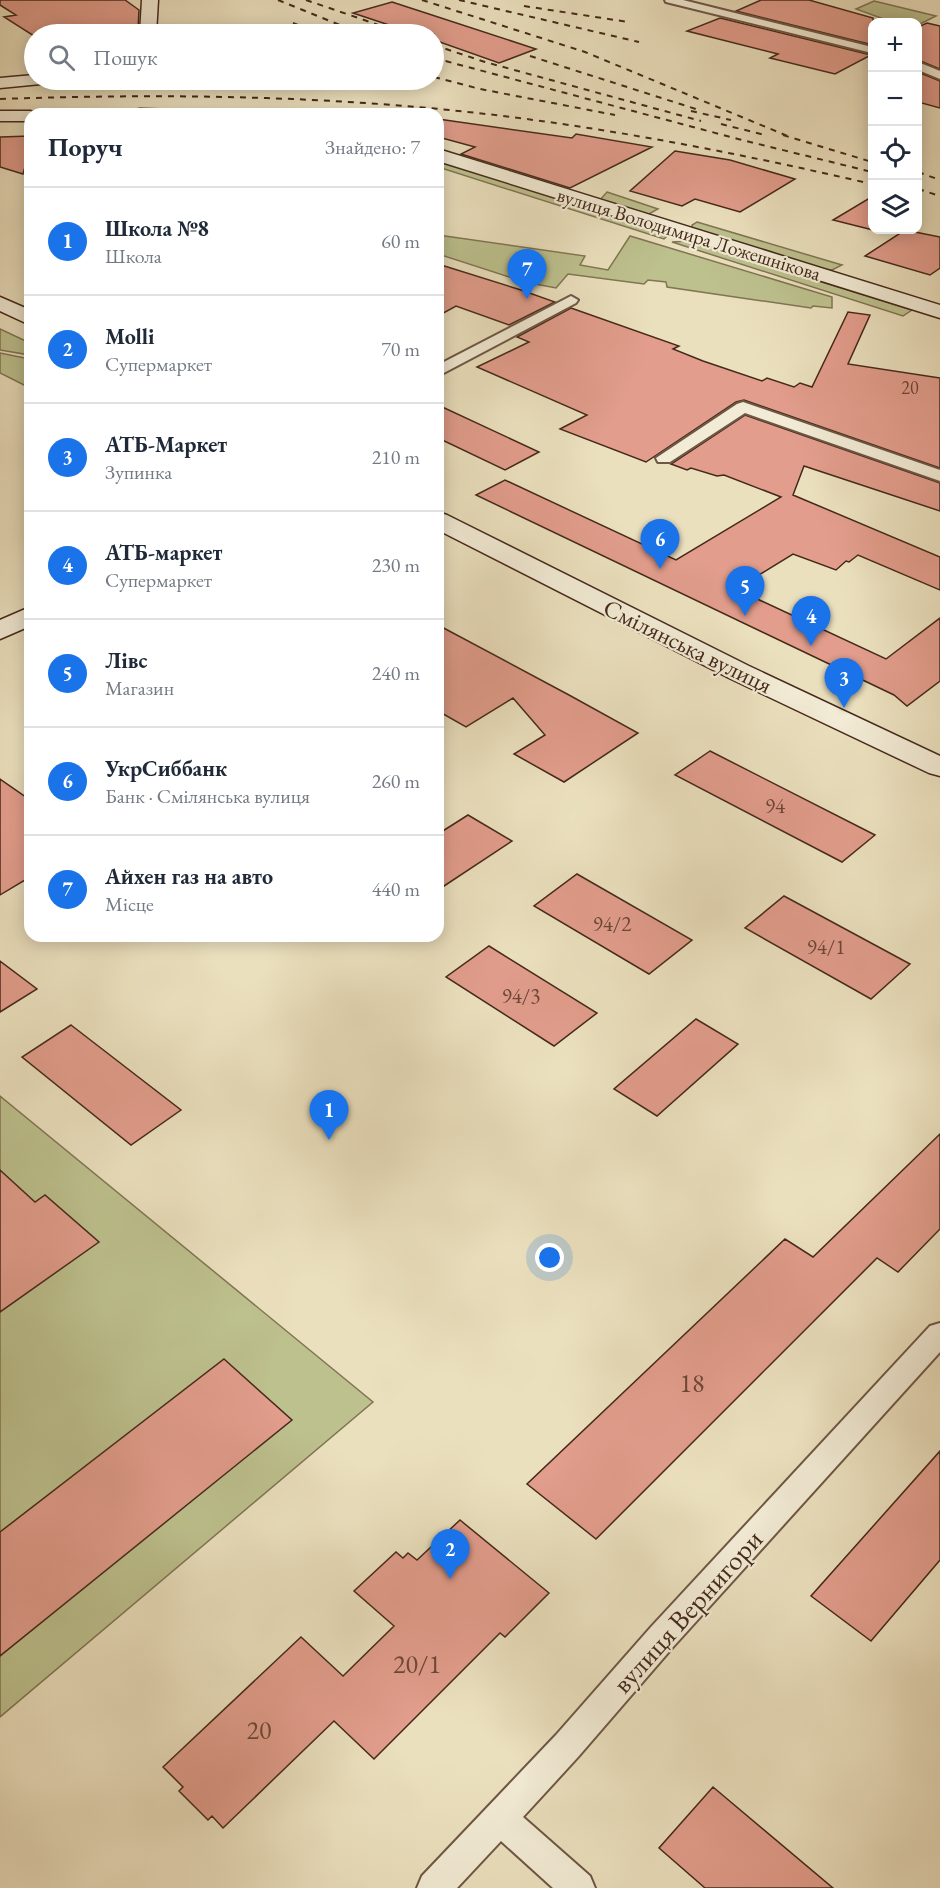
<!DOCTYPE html>
<html lang="uk">
<meta charset="utf-8">
<style>
:root{--surface:#fff;--page:#f6f6f7;--text:#1f2937;--muted:#747a83;--line:#e0e1e3;--accent:#1a73e8}
body{margin:0;font-family:"EB Garamond",serif;background:var(--page);color:var(--text)}
.controls{position:absolute;right:18px;top:18px;display:grid;overflow:hidden;border-radius:12px;box-shadow:0 3px 15px #0003}
.controls button{width:54px;height:54px;display:grid;place-items:center;padding:0;border:0;border-bottom:2px solid var(--line);background:var(--surface);color:var(--text);font:30px sans-serif}
.you{position:absolute;left:550px;top:1258px;width:21px;height:21px;margin:-15px;border:4px solid #fff;border-radius:50%;background:#1a73e8;box-shadow:0 0 0 9px #1a73e833}
.badge{display:grid;place-items:center;width:39px;height:39px;border-radius:50%;background:var(--accent);color:#fff;font-size:20px;font-weight:700}
.pin{position:absolute;translate:-50% -50px;filter:drop-shadow(0 2px 3px #0008)}
.pin::after{content:'';position:absolute;top:32px;width:21px;height:18px;background:inherit;clip-path:polygon(0 0,100% 0,50% 100%)}
.list{margin:0;padding:0;list-style:none}
h2{display:flex;justify-content:space-between;align-items:center;height:78px;margin:0;padding:0 24px;font-size:26px}
h2 small{font-size:20px;font-weight:400;color:var(--muted)}
.list li{display:grid;grid-template-columns:39px 1fr auto;gap:18px;align-items:center;box-sizing:border-box;height:108px;padding:0 24px;border-top:2px solid var(--line)}
.list b{display:block;font-size:22px;white-space:nowrap}
.list p{margin:0;font-size:20px;white-space:nowrap;color:var(--muted)}
.list em{font-size:20px;font-style:normal;color:var(--muted)}
.icon{flex:none;width:33px;height:33px;fill:none;stroke:currentColor;stroke-width:2;stroke-linecap:round;stroke-linejoin:round}
.map{position:relative;flex:none;width:940px;height:1888px;overflow:hidden}
.search{position:absolute;background:var(--surface);box-shadow:0 3px 15px #0003;left:24px;top:24px;width:420px;height:66px;display:flex;align-items:center;gap:15px;box-sizing:border-box;padding:0 21px;border-radius:33px;color:var(--muted);font-size:22px}
.panel{position:absolute;background:var(--surface);box-shadow:0 3px 15px #0003;left:24px;top:108px;width:420px;height:834px;border-radius:18px}
.map>svg:first-child{display:block}
.green{fill:#bdc18e;stroke:#817554;stroke-width:1.5}
.building{fill:#e29d8c;stroke:#45291b;stroke-width:1.5}
.lines{fill:none;stroke-linecap:round;stroke-linejoin:round}
.street-casing{stroke:#6e5744;stroke-width:4}
.secondary-casing{stroke:#45291b;stroke-width:3}
.street{fill:#f2ebd5;fill-rule:evenodd}
.secondary{fill:#f2ebd5;fill-rule:evenodd}
.rail{stroke:#45291b;stroke-width:2;stroke-dasharray:6 6;stroke-linecap:butt}
.labels{text-anchor:middle;dominant-baseline:central;stroke-width:4.5;stroke-linejoin:round;paint-order:stroke}
.far-number-label{font-size:18px;fill:#6c4637}
.far-street-label{font-size:20px;fill:#45291b;stroke:#f2ebd5}
.number-label{font-size:21px;fill:#6c4637}
.street-label{font-size:24px;fill:#45291b;stroke:#f2ebd5}
.near-number-label{font-size:26px;fill:#6c4637}
.near-street-label{font-size:28px;fill:#45291b;stroke:#f2ebd5}
</style>
<div class="map">
<svg width="940" height="1888" viewBox="0 0 940 1888">
<rect width="100%" height="100%" fill="#ebe0be"/>
<filter id="stains"><feTurbulence type="fractalNoise" baseFrequency=".00333" numOctaves="4"/><feColorMatrix values="0 0 0 0 .2 0 0 0 0 .09 0 0 0 0 .02 0 0 0 .5 -.17"/></filter>
<radialGradient id="worn" r=".72"><stop offset=".6" stop-color="#630" stop-opacity="0"/><stop offset="1" stop-color="#630" stop-opacity=".3"/></radialGradient>
<path class="green" d="M 874,1 L 936,16 L 918,25 L 918,22 L 892,22 L 856,9 Z
M 438,161 L 666,233 L 667,236 L 664,239 L 438,167 Z
M 607,192 L 658,209 L 647,215 L 600,200 Z
M 697,222 L 842,265 L 832,270 L 822,269 L 693,229 L 692,225 Z
M 438,235 L 585,256 L 580,265 L 608,270 L 630,236 L 832,297 L 832,308 L 813,306 L 811,308 L 667,287 L 666,282 L 648,280 L 644,284 L 568,274 L 556,288 L 525,282 L 438,254 Z
M 688,241 L 704,245 L 912,310 L 903,316 L 672,242 Z
M 0,329 L 30,343 L 30,355 L 0,350 Z
M 0,353 L 30,359 L 30,388 L 0,373 Z
M 0,1096 L 373,1402 L 0,1717 Z"/>
<path class="building" d="M 0,0 L 125,0 L 139,10 L 138,29 L 75,31 L 34,36 L 4,17 L 16,15 L 0,5 Z
M 761,0 L 809,0 L 873,18 L 873,45 L 736,11 Z
M 392,2 L 435,16 L 536,49 L 499,63 L 434,40 L 434,34 L 416,34 L 353,13 Z
M 720,18 L 871,55 L 835,74 L 770,58 L 778,54 L 687,31 Z
M 927,23 L 940,26 L 940,69 L 918,60 L 918,27 Z
M 918,72 L 940,81 L 940,108 L 918,102 Z
M 438,119 L 572,138 L 576,134 L 652,147 L 570,188 L 461,154 L 475,147 L 438,137 Z
M 30,136 L 30,149 L 23,174 L 0,167 L 0,137 Z
M 675,151 L 730,160 L 795,179 L 740,212 L 695,199 L 682,206 L 630,191 Z
M 873,196 L 873,230 L 833,220 Z
M 905,230 L 940,237 L 940,268 L 930,275 L 865,256 Z
M 438,264 L 521,290 L 555,302 L 509,325 L 456,306 L 438,316 Z
M 571,308 L 679,346 L 673,349 L 703,361 L 762,381 L 767,378 L 794,387 L 800,383 L 812,387 L 848,312 L 870,315 L 848,364 L 940,378 L 940,468 L 744,400 L 736,402 L 646,462 L 560,429 L 587,415 L 477,367 L 529,342 L 517,337 Z
M 438,405 L 539,452 L 505,470 L 438,438 Z
M 745,415 L 940,483 L 940,511 L 804,466 L 793,495 L 940,557 L 940,590 L 858,555 L 849,562 L 846,561 L 836,570 L 793,554 L 736,589 L 886,659 L 940,618 L 940,681 L 907,706 L 894,695 L 476,495 L 505,480 L 676,560 L 781,497 L 724,475 L 717,476 L 691,468 L 687,470 L 671,464 Z
M 438,625 L 569,695 L 638,733 L 564,782 L 514,754 L 545,735 L 513,698 L 466,727 L 438,711 Z
M 710,751 L 875,835 L 842,862 L 675,775 Z
M 0,779 L 30,800 L 30,877 L 0,895 Z
M 468,815 L 512,841 L 438,890 L 438,834 Z
M 577,874 L 692,940 L 649,974 L 534,906 Z
M 784,896 L 910,964 L 871,999 L 745,928 Z
M 489,946 L 597,1013 L 554,1046 L 446,977 Z
M 0,961 L 37,989 L 0,1012 Z
M 696,1019 L 738,1044 L 657,1116 L 614,1089 Z
M 71,1025 L 181,1110 L 131,1145 L 22,1057 Z
M 940,1134 L 940,1229 L 898,1272 L 877,1258 L 596,1539 L 527,1484 L 785,1239 L 813,1257 Z
M 0,1170 L 35,1202 L 45,1195 L 99,1242 L 0,1312 Z
M 224,1359 L 292,1420 L 0,1656 L 0,1532 Z
M 940,1451 L 940,1560 L 871,1641 L 811,1596 Z
M 460,1520 L 549,1593 L 505,1637 L 500,1633 L 374,1759 L 334,1721 L 223,1828 L 212,1816 L 208,1820 L 179,1791 L 183,1787 L 163,1767 L 301,1637 L 343,1676 L 394,1626 L 354,1591 L 396,1552 L 403,1558 L 408,1553 L 417,1560 Z
M 713,1787 L 833,1888 L 705,1888 L 659,1848 Z"/>
<g class="lines">
<g class="street-casing">
<path id="street" d="M 665,0 L 683,0 L 872,47 L 872,53 L 666,2 Z
M 918,62 L 940,71 L 940,79 L 918,70 Z
M 571,296 L 578,300 L 576,303 L 438,376 L 438,365 Z
M 743,402 L 940,470 L 940,481 L 745,413 L 670,462 L 658,462 L 656,458 L 737,404 Z
M 940,1323 L 940,1352 L 673,1647 L 578,1757 L 523,1817 L 590,1876 L 595,1888 L 553,1888 L 501,1841 L 457,1888 L 417,1888 L 422,1876 L 556,1735 L 651,1627 L 930,1326 Z"/>
</g>
<g class="secondary-casing">
<path id="secondary" d="M 142,0 L 158,0 L 156,34 L 140,34 Z
M 34,75 L 34,80 L 43,80 L 41,84 L 0,88 L 0,78 Z
M 140,109 L 179,110 L 182,114 L 131,114 L 134,110 Z
M 0,111 L 30,111 L 38,114 L 30,114 L 30,121 L 0,121 Z
M 438,149 L 940,305 L 940,318 L 438,161 Z
M 0,297 L 30,310 L 30,325 L 0,311 Z
M 438,512 L 447,515 L 749,666 L 940,756 L 940,776 L 929,773 L 729,678 L 438,530 Z
M 30,607 L 30,626 L 0,639 L 0,620 Z"/>
</g>
<use href="#street" class="street"/>
<use href="#secondary" class="secondary"/>
<path class="rail" d="M 278,0 L 362,34
M 306,0 L 405,34
M 422,0 L 585,52 L 790,137
M 459,0 L 639,42
M 524,6 L 628,22
M 293,23 L 323,34
M 434,45 L 485,62 L 701,121
M 530,56 L 699,110
M 434,58 L 738,139 L 872,172
M 434,77 L 480,89 L 615,115
M 0,99 C 147,94 293,95 439,109 C 585,123 729,151 872,184
M 691,111 L 731,120
M 721,124 L 765,135
M 783,135 L 872,162
M 918,172 L 940,180
M 918,189 L 940,196"/>
</g>
<g class="labels">
<g class="far-number-label">
<text x="910" y="387">20</text>
</g>
<g class="far-street-label">
<text transform="translate(689 234) rotate(17)">вулиця Володимира Ложешнікова</text>
</g>
<g class="number-label">
<text x="775" y="805">94</text>
<text x="612" y="923">94/2</text>
<text x="826" y="946">94/1</text>
<text x="521" y="995">94/3</text>
</g>
<g class="street-label">
<text transform="translate(688 646) rotate(26)">Смілянська вулиця</text>
</g>
<g class="near-number-label">
<text x="692" y="1383">18</text>
<text x="417" y="1664">20/1</text>
<text x="259" y="1730">20</text>
</g>
<g class="near-street-label">
<text transform="translate(687 1611) rotate(-48)">вулиця Вернигори</text>
</g>
</g>
<rect width="100%" height="100%" filter="url(#stains)"/>
<rect width="100%" height="100%" fill="url(#worn)"/>
</svg>
<div class="controls">
<button>+</button>
<button>−</button>
<button><svg class="icon" aria-label="locate" viewBox="0 0 24 24"><circle cx="12" cy="12" r="6"/><path d="M12 2v4M12 18v4M2 12h4M18 12h4"/></svg></button>
<button><svg class="icon" aria-label="layers" viewBox="0 0 24 24"><path d="M12 4l9 5-9 5-9-5zM3 14l9 5 9-5"/></svg></button>
</div>
<div class="you"></div>
<div class="pin badge" style="left:329px;top:1140px">1</div>
<div class="pin badge" style="left:450px;top:1579px">2</div>
<div class="pin badge" style="left:844px;top:708px">3</div>
<div class="pin badge" style="left:811px;top:646px">4</div>
<div class="pin badge" style="left:745px;top:616px">5</div>
<div class="pin badge" style="left:660px;top:569px">6</div>
<div class="pin badge" style="left:527px;top:299px">7</div>
<div class="search"><svg class="icon" aria-label="search" viewBox="0 0 24 24"><circle cx="10" cy="10" r="6"/><path d="M15 15l6 6"/></svg>Пошук</div>
<section class="panel">
<h2>Поруч<small>Знайдено: 7</small></h2>
<ul class="list">
<li><span class="badge">1</span><div><b>Школа №8</b><p>Школа</p></div><em>60 m</em></li>
<li><span class="badge">2</span><div><b>Molli</b><p>Супермаркет</p></div><em>70 m</em></li>
<li><span class="badge">3</span><div><b>АТБ-Маркет</b><p>Зупинка</p></div><em>210 m</em></li>
<li><span class="badge">4</span><div><b>АТБ-маркет</b><p>Супермаркет</p></div><em>230 m</em></li>
<li><span class="badge">5</span><div><b>Лівс</b><p>Магазин</p></div><em>240 m</em></li>
<li><span class="badge">6</span><div><b>УкрСиббанк</b><p>Банк · Смілянська вулиця</p></div><em>260 m</em></li>
<li><span class="badge">7</span><div><b>Айхен газ на авто</b><p>Місце</p></div><em>440 m</em></li>
</ul>
</section>
</div>
